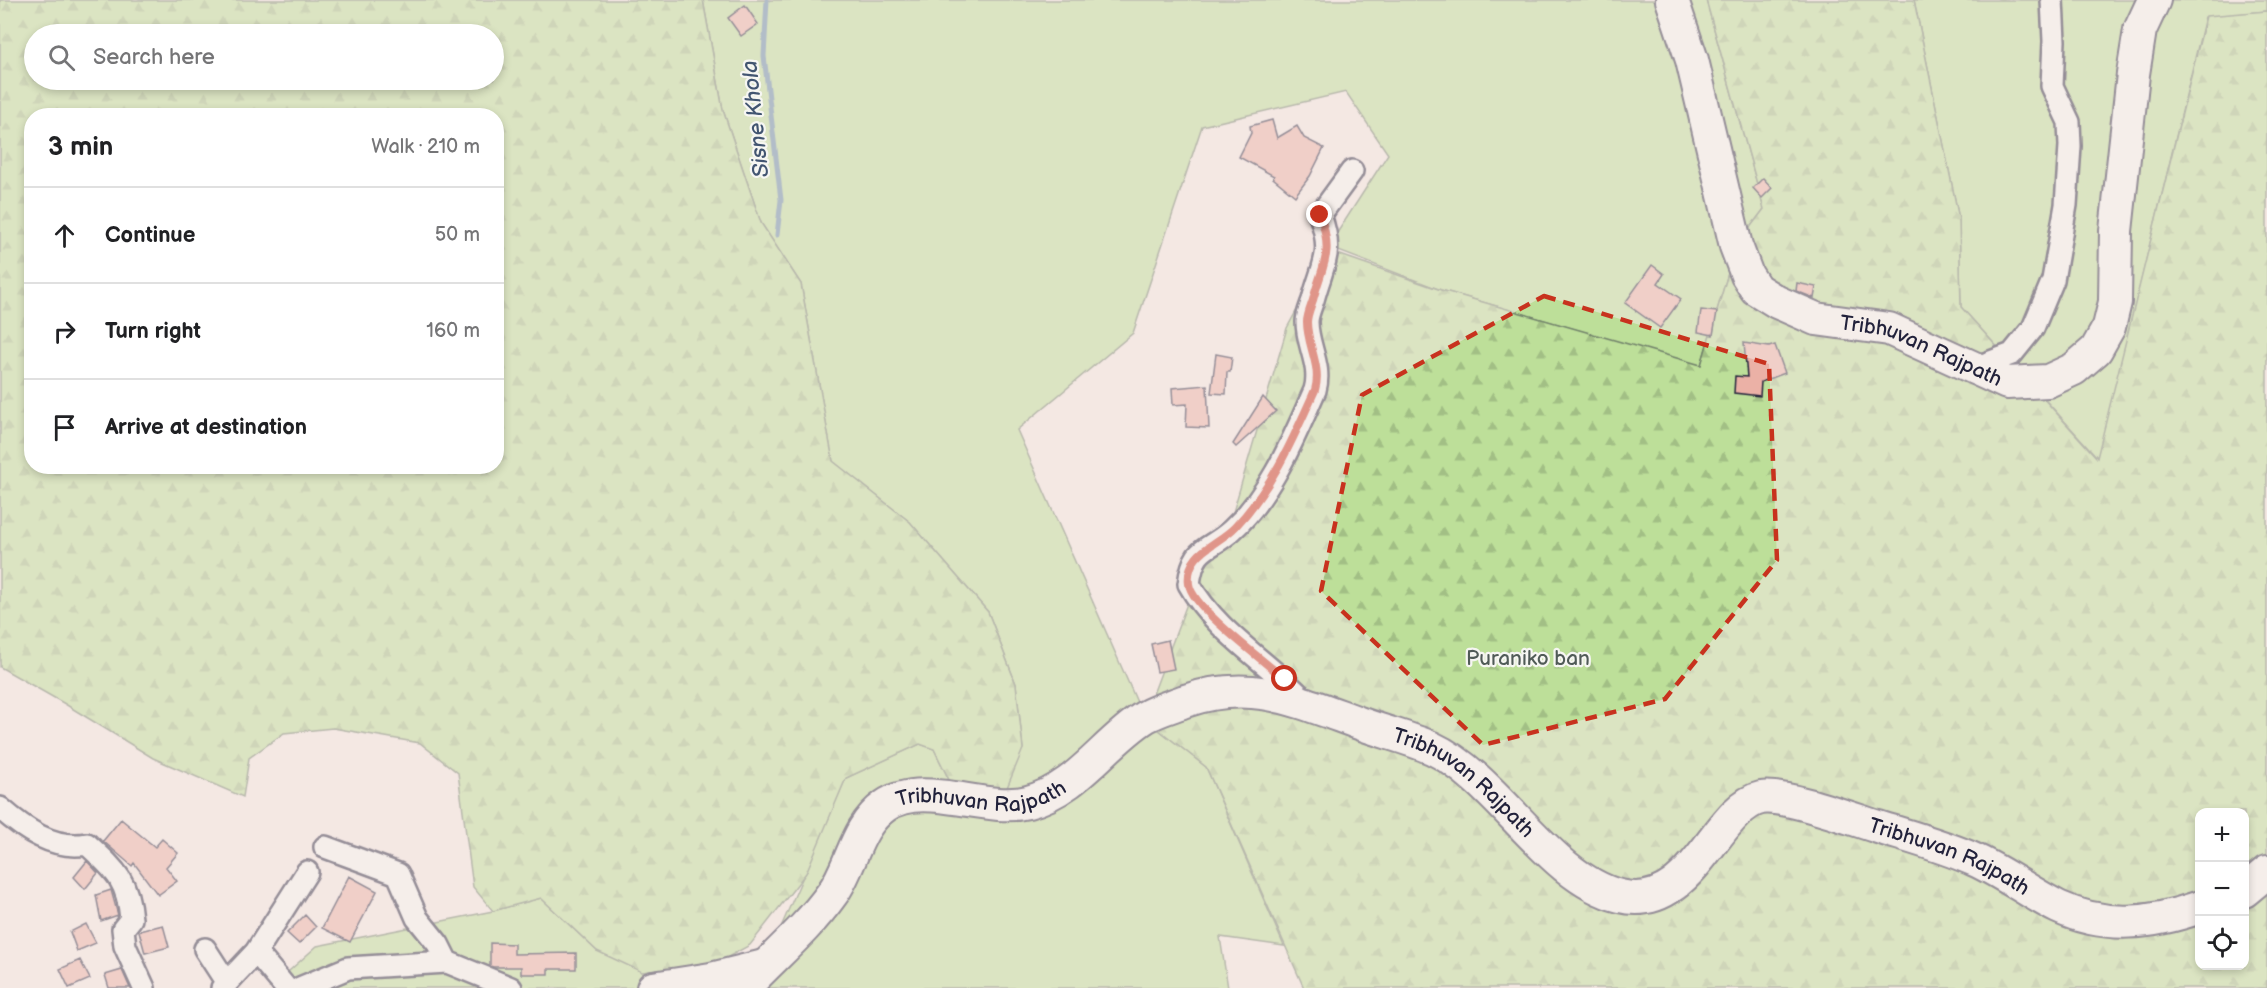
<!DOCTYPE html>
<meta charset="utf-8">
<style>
:root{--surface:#fff;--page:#f2f2f2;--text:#202124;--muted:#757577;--line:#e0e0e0}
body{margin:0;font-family:"Balsamiq Sans",sans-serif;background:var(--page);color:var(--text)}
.controls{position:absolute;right:18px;bottom:18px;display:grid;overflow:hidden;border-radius:12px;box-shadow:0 3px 9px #0003}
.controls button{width:54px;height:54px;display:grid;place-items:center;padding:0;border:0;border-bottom:2px solid var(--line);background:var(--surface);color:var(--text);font:30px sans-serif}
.stop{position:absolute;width:18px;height:18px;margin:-14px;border:4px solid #c8321e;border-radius:50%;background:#fff}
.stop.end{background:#c8321e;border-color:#fff;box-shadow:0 2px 6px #0008}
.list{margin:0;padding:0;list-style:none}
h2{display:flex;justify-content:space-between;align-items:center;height:78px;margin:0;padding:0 24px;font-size:26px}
h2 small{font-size:20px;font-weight:400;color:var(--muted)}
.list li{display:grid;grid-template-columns:39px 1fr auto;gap:18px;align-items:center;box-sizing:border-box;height:96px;padding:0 24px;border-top:2px solid var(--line)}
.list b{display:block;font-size:22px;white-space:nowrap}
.list em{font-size:20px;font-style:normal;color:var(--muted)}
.icon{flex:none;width:33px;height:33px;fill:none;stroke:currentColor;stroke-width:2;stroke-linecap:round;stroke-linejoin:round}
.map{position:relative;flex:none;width:2267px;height:988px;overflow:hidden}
.search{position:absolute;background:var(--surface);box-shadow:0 3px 9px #0003;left:24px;top:24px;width:480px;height:66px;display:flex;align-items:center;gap:15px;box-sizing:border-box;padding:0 21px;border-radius:33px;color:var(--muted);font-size:22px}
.panel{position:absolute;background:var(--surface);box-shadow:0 3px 9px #0003;left:24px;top:108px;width:480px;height:366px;border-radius:24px}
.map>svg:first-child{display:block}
.green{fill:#bddf99;stroke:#70806a;stroke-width:1.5}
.forest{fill:url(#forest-firs);stroke:#70806a;stroke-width:1.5;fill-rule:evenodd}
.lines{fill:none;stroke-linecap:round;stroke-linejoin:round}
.stream{stroke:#6289a6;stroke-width:5}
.building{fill:#ebb1a6;stroke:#22223b;stroke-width:1.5}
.minor-casing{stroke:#22223b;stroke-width:26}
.highway-casing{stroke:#22223b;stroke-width:36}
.minor{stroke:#f6f6f2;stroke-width:21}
.highway{stroke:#f6f6f2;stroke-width:32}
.route{stroke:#c8321e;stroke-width:8}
.marked{fill:none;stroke:#c8321e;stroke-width:4.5;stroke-dasharray:12 8;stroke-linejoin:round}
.labels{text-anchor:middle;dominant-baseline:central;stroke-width:4.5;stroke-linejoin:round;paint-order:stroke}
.street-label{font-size:21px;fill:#22223b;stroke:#f6f6f2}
.park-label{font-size:21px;fill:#505b57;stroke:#f6f6f2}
.water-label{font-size:22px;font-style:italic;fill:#425571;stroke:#f6f6f2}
</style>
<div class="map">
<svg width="2267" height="988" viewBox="0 0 2267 988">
<defs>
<pattern id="forest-firs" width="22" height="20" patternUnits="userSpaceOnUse" patternTransform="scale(1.5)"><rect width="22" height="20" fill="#bddf99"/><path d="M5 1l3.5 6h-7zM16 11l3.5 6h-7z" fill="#a2bf85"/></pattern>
</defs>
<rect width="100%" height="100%" fill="#f4e8e3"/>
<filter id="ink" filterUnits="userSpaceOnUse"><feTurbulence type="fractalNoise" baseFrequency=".0167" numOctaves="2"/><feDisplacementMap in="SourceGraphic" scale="12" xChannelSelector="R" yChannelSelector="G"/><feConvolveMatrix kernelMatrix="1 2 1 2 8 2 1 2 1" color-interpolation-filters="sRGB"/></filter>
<g filter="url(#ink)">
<path class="green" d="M 703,0 L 1706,0 L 1764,209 L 1736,246 L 1701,366 L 1441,290 L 1328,247 L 1388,154 L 1346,92 L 1202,126 L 1133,333 L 1017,430 L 1144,718 L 1206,767 L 1284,946 L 1220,937 L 1228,988 L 270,988 L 317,946 L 493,911 L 541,898 L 597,951 L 764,966 L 846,778 L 920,744 L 934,749 L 957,796 L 1023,749 L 1016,684 L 988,612 L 910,522 L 833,462 L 801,284 L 761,223 L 723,110 Z
M 1914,0 L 2267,0 L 2267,11 L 2205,17 L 2098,458 L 1961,307 L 1959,219 Z"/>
<path class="forest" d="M 0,0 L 703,0 L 723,110 L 761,223 L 801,284 L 833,461 L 910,522 L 988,612 L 1016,684 L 1023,749 L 1006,790 L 957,796 L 934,749 L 920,744 L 846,778 L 806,873 L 750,945 L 717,963 L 642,972 L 597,951 L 541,898 L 493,911 L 473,887 L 458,773 L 420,743 L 333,728 L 284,733 L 249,758 L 243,797 L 153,758 L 65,704 L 0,667 ZM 34,34 L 494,34 L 494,80 L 34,80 ZM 32,116 L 496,116 L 496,466 L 32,466 Z
M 1706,0 L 1914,0 L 1959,219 L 1961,307 L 2097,458 L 2206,16 L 2267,11 L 2267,988 L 1304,988 L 1206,767 L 1144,718 L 1188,601 L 1231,519 L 1287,328 L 1329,251 L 1441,290 L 1701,365 L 1736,246 L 1764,209 ZM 2200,812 L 2244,812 L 2244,966 L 2200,966 Z"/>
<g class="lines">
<path class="stream" d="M 767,0 L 764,56 L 781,200 L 777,235"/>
</g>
<path class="building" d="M 745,5 L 758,24 L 741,36 L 728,18 Z
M 1272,120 L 1277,138 L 1297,126 L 1304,138 L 1324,148 L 1310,176 L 1295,196 L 1273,178 L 1274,176 L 1239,157 L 1251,133 L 1250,126 Z
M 1763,178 L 1772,188 L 1762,198 L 1753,188 Z
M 1652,265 L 1664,274 L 1658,283 L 1681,299 L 1660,328 L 1625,303 Z
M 1797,283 L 1816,287 L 1814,298 L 1796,291 Z
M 1701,310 L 1717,312 L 1713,335 L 1698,332 Z
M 1744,343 L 1769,347 L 1775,345 L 1785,373 L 1761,382 L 1760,396 L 1734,393 L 1735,376 L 1747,377 Z
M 1216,354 L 1232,357 L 1230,372 L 1227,372 L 1226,394 L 1211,393 Z
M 1207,385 L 1209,428 L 1186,427 L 1187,404 L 1173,405 L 1172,388 Z
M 1263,397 L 1276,411 L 1236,447 L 1233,444 Z
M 1168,640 L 1174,669 L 1157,672 L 1151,644 Z
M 121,819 L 155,847 L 162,839 L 178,853 L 166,867 L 177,881 L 158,895 L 134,863 L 132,866 L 103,841 Z
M 87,861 L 98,873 L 85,889 L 74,877 Z
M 349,876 L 377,891 L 350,942 L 322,928 Z
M 111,890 L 118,915 L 101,921 L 96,895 Z
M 305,915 L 316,927 L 299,944 L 287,933 Z
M 86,924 L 96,943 L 77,951 L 70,932 Z
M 163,925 L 169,947 L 145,953 L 139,931 Z
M 490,943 L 514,944 L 514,954 L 576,953 L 576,969 L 548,969 L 548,974 L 521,974 L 521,967 L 493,967 L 490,966 Z
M 80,960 L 90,979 L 69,988 L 60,969 Z
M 122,970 L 130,988 L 109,988 L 105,975 Z"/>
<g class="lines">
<g class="minor-casing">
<path id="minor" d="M 1977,367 L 2012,354 L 2033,328 L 2053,280 L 2066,205 L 2070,146 L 2069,122 L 2052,86 L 2054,41 L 2052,0
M 1308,704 C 1270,663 1216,633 1189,584 C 1194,544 1208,552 1232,530 C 1271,495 1294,437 1315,390 C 1322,366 1307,346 1307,322 C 1307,315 1311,306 1313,300 C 1323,262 1334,255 1320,215 L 1352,171
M 0,808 C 24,829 53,850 87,844 C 115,870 128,880 131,919 L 123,929 L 125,946 L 144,988
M 325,847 L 398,874 L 417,918 L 438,944 L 447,962
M 205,949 L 227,983
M 256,952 L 307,872
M 222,988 L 256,952 L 286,988
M 300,988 L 348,968 L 447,962 L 511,988"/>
</g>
<g class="highway-casing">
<g id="highway">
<path id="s1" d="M 1672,0 L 1692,60 L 1736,246 L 1747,275 L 1756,289 L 1777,302 L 1816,319 L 1889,329 L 2007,383 L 2048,381 L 2074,369 L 2096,350 L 2109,327 L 2115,302 L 2116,231 L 2133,74 L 2140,30 L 2154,0"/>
<path d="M 2244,891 L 2267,872"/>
<path d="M 653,988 L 711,979 L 764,966"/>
<path id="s2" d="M 744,988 C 773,957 807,929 832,894 C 852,867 855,827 885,806 C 924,779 984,813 1028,802 C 1078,789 1104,743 1145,717 C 1157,710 1172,706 1185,701 C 1251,678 1298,701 1359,723 C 1383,732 1409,738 1432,748 C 1499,779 1548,878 1620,896 C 1692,914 1715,808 1761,798 C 1785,794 1852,819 1878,827 C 1910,837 1944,846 1975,860 C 2004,873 2030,893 2058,907 C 2105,929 2152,924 2200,907"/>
</g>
</g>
<use href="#minor" class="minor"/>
<use href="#highway" class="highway"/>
</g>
</g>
<g class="lines" filter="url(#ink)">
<path class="route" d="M 1285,679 C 1264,661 1192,608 1189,584 C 1185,552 1218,545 1235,527 C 1272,488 1293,439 1315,390 C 1322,366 1307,346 1307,322 C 1307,315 1311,306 1313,300 C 1323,262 1334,255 1320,215"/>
</g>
<path d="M0 0H2267V988H0ZM 1544,296 L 1769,364 L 1777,560 L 1665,699 L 1483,745 L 1321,591 L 1362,395 Z" fill="#f4e8e3" fill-opacity=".55" fill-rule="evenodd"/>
<path class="marked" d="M 1544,296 L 1769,364 L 1777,560 L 1665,699 L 1483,745 L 1321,591 L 1362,395 Z"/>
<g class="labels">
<g class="street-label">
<text stroke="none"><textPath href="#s1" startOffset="480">Tribhuvan Rajpath</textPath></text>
<text stroke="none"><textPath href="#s2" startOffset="870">Tribhuvan Rajpath</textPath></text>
<text stroke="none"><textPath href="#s2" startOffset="332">Tribhuvan Rajpath</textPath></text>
<text stroke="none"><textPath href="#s2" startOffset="1446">Tribhuvan Rajpath</textPath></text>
</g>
<g class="park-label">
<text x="1528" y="658">Puraniko ban</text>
</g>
<g class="water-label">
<text transform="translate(756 119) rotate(-96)">Sisne Khola</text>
</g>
</g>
</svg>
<div class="controls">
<button>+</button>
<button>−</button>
<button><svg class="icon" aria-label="locate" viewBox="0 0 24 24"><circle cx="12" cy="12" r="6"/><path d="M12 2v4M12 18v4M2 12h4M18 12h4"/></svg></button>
</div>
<div class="stop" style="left:1285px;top:679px"></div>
<div class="stop end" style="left:1320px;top:215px"></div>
<div class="search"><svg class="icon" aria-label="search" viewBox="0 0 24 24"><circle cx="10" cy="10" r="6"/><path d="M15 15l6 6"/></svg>Search here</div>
<section class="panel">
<h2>3 min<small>Walk · 210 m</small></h2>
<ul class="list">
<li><svg class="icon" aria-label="ahead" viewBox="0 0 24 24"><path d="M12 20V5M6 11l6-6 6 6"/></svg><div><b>Continue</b></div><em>50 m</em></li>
<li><svg class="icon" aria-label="right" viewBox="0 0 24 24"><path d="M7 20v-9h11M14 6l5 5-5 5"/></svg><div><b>Turn right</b></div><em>160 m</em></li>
<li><svg class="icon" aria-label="arrive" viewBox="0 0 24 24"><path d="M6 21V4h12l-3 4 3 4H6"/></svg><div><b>Arrive at destination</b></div></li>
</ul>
</section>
</div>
